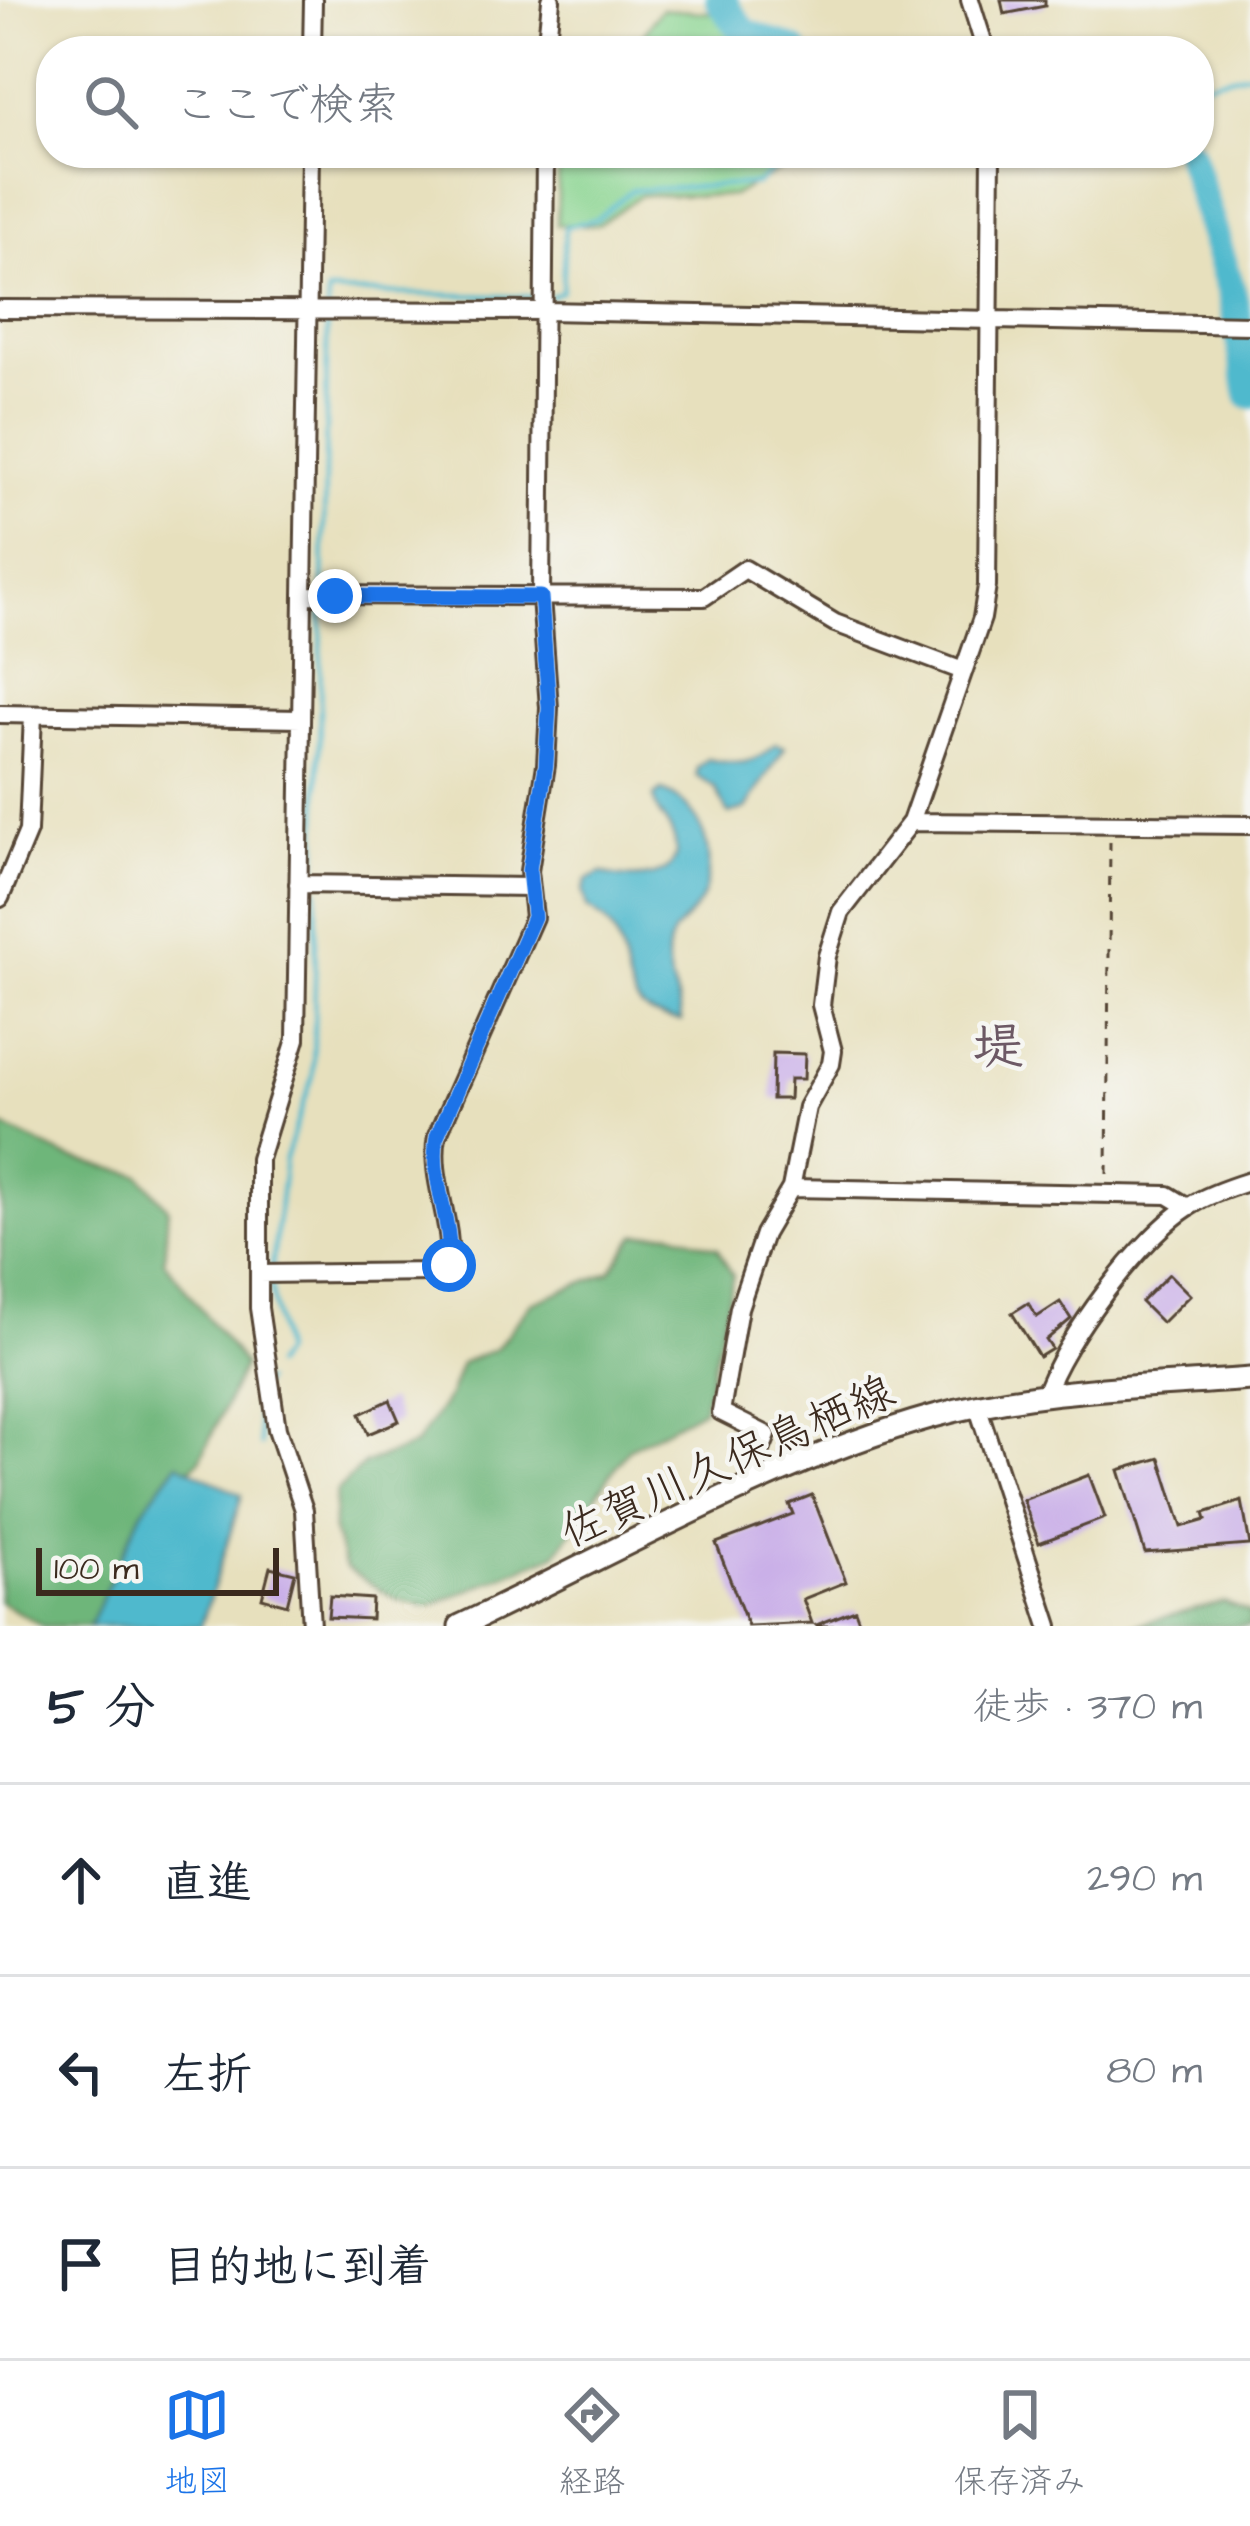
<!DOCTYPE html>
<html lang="ja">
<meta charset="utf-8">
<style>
:root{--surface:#fff;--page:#f6f6f7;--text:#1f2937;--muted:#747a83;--line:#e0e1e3;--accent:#1a73e8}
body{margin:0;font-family:"Architects Daughter","Klee One",sans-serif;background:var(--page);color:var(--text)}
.scale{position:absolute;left:36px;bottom:30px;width:243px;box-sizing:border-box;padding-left:12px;border:6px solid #3b2a1e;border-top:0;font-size:33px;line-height:42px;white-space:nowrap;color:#3b2a1e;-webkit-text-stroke:9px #f6f6f2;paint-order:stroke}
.stop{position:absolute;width:36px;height:36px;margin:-27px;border:9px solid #1a73e8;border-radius:50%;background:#fff}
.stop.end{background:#1a73e8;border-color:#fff;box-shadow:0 3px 12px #0008}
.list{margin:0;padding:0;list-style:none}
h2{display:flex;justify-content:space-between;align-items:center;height:156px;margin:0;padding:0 48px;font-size:51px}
h2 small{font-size:39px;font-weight:400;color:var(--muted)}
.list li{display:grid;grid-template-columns:78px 1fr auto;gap:36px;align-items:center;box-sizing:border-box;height:192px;padding:0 48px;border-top:3px solid var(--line)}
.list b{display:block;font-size:45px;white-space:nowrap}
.list em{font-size:39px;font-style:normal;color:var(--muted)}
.icon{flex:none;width:66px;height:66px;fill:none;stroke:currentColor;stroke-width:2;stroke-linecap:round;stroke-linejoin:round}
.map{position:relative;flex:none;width:1250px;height:1626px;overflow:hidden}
.search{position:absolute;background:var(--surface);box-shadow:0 3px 9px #0004;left:36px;right:36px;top:36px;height:132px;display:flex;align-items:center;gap:30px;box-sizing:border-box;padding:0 42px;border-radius:48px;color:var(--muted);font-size:45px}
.sheet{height:732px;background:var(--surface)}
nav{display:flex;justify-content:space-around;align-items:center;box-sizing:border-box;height:168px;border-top:3px solid var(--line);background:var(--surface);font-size:33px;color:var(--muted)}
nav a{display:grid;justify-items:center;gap:6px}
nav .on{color:var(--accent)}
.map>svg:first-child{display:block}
.green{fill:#89d490;stroke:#627f57;stroke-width:3}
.forest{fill:#6eb67a;stroke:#54704c;stroke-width:3}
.water{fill:#4fb9cd;stroke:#457276;stroke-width:3}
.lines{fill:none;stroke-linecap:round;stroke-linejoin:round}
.stream{stroke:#4fb9cd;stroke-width:4.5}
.river{stroke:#4fb9cd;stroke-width:30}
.building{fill:#cab0e8}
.minor-casing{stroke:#554536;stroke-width:22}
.major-casing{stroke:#554536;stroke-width:27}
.path{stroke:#554536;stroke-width:3;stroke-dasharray:9 9;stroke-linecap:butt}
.minor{stroke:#fff;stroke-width:16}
.major{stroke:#fff;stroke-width:21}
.route{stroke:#1a73e8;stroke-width:15}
.labels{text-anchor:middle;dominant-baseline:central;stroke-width:9;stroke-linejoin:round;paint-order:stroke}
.street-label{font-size:45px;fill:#3b2a1e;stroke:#f6f6f2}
.quarter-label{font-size:51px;font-weight:bold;fill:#6d5965;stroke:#f6f6f2}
</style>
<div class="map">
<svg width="1250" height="1626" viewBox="0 0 1250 1626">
<rect width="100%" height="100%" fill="#f6f6f2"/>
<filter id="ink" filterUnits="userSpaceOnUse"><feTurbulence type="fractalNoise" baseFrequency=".00833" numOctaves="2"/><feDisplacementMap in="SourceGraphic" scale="24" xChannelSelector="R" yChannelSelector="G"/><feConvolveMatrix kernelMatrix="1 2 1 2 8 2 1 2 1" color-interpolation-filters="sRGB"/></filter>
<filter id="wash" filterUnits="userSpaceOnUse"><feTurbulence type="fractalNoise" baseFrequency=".004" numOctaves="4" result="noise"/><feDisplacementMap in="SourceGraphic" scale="48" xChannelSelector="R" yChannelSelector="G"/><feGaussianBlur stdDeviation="2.7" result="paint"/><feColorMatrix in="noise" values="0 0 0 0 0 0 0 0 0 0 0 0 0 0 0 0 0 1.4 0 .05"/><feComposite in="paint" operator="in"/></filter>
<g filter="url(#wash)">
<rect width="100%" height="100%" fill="#e7e0bd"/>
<path class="green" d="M 661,9 L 717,13 L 758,51 L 632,51 Z
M 559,153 L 813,153 L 732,196 L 641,195 L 597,225 L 557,225 Z"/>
<path class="forest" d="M 2,1126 L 69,1158 L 140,1175 L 168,1208 L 164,1261 L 244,1365 L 201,1458 L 151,1509 L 93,1626 L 43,1626 L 0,1602 Z
M 671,1232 L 717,1248 L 733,1276 L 703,1409 L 628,1449 L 556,1554 L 428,1607 L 396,1599 L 345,1568 L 333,1531 L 336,1492 L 364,1464 L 415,1445 L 449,1396 L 461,1363 L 496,1349 L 531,1303 L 610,1272 L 636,1235 Z
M 1223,1602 L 1250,1613 L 1250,1626 L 1130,1626 Z"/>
<path class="water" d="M 776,744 L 785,747 L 746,809 L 729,814 L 715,788 L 697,776 L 697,768 L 707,759 C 736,765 755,766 776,744 Z
M 662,791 C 704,804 720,862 700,902 C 691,919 671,926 668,948 C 663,976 681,996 681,1021 C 597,1014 651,942 587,908 L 583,891 L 587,880 L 601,873 C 631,882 694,882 671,831 C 664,817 655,813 654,796 Z
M 178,1463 L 242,1495 L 201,1626 L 89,1626 L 142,1511 Z"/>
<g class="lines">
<path class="stream" d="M 1199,84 L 1250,72
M 551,297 L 562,291 L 565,227 L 596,219 L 632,190 L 757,184 L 791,153
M 323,590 L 328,292 L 540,297
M 317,878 L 322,601
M 272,1268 L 285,1158 L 313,1076 L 317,889
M 270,1279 L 282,1352 L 273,1366
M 260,1445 L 255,1397 L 264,1381"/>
<path class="river" d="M 720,0 L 745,33 L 794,51
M 1107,51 L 1135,51
M 1189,153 L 1232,293 L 1250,394"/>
</g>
<g id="blocks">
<path class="building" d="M 1001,0 L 1045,0 L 1045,6 L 1004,14 Z
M 773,1053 L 805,1054 L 804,1079 L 790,1079 L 789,1099 L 772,1099 Z
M 1169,1274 L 1190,1295 L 1162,1323 L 1141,1302 Z
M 1060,1302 L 1071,1319 L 1046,1340 L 1052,1349 L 1039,1357 L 1012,1313 L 1028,1303 L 1037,1317 Z
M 390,1400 L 399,1421 L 368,1434 L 360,1414 Z
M 1160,1458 L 1182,1527 L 1206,1520 L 1204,1513 L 1242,1501 L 1250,1545 L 1145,1553 L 1119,1470 Z
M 1089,1475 L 1105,1518 L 1039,1543 L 1023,1500 Z
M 812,1495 L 846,1582 L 803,1599 L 812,1623 L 748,1626 L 716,1543 L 793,1514 L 789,1504 Z
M 270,1567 L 295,1573 L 287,1605 L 262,1598 Z
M 330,1596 L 372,1599 L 371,1619 L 328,1617 Z
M 855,1610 L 861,1626 L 817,1626 L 816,1625 Z"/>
</g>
</g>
<g filter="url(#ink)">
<use href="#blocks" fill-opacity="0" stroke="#554536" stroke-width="3"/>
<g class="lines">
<g class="minor-casing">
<path id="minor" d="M 970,0 L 986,51
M 312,51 L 313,0
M 546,51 L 551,0
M 310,153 L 296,1039 L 259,1159 L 259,1308 L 277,1429 L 304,1510 L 311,1626
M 0,309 L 544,311 L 1250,325
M 303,595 L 704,597 L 745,569 L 835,623 L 963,671
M 0,714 L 301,719
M 911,822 L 1250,825
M 298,884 L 529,887
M 0,898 L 28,831 L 33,715
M 791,1188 L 1168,1195 L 1188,1207
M 259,1274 L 435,1272 L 449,1265 C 453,1220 429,1178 437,1136 L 534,917 L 529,871 L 546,765 L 549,708 L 541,597 L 545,153
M 1045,1395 C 1062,1342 1142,1235 1190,1206 C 1207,1195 1231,1187 1250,1181
M 978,1408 L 1049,1626
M 745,1491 L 767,1435 L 721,1412 L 739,1308 L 764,1234 L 791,1188 L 807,1107 L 831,1064 L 833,1051 L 821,1005 L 827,956 L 841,912 L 911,822 L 982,618 L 987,586 L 991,153"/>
</g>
<g class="major-casing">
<path id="major" d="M 460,1626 C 611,1555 775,1460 934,1416 C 1035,1388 1146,1387 1250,1379"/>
</g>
<path class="path" d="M 1107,1174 L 1110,842"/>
<use href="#minor" class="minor"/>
<use href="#major" class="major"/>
</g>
</g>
<g class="lines" filter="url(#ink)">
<path class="route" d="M 335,596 L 541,597 L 549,708 L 546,765 L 529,871 L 534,917 L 437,1136 C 429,1178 453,1220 449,1265"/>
</g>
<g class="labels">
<g class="street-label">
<text transform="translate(728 1463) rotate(-24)">佐賀川久保鳥栖線</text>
</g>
<g class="quarter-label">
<text x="998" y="1048">堤</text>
</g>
</g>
</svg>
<div class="scale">100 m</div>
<div class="stop" style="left:449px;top:1265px"></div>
<div class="stop end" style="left:335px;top:596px"></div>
<div class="search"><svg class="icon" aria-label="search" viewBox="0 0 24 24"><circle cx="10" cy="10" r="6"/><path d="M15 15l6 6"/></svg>ここで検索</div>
</div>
<section class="sheet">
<h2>5 分<small>徒歩 · 370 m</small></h2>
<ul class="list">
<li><svg class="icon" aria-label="ahead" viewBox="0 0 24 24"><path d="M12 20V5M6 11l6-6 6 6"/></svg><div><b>直進</b></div><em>290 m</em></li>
<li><svg class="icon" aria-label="left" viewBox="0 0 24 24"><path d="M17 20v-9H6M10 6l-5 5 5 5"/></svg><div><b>左折</b></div><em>80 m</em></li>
<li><svg class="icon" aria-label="arrive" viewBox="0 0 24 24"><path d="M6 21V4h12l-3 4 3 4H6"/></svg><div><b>目的地に到着</b></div></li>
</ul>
</section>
<nav>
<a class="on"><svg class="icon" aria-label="map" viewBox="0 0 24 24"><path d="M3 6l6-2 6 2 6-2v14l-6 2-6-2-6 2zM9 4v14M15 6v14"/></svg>地図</a>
<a><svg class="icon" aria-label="directions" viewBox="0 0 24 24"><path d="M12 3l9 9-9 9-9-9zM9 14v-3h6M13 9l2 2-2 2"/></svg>経路</a>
<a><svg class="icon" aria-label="saved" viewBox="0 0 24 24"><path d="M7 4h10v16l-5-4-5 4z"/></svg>保存済み</a>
</nav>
